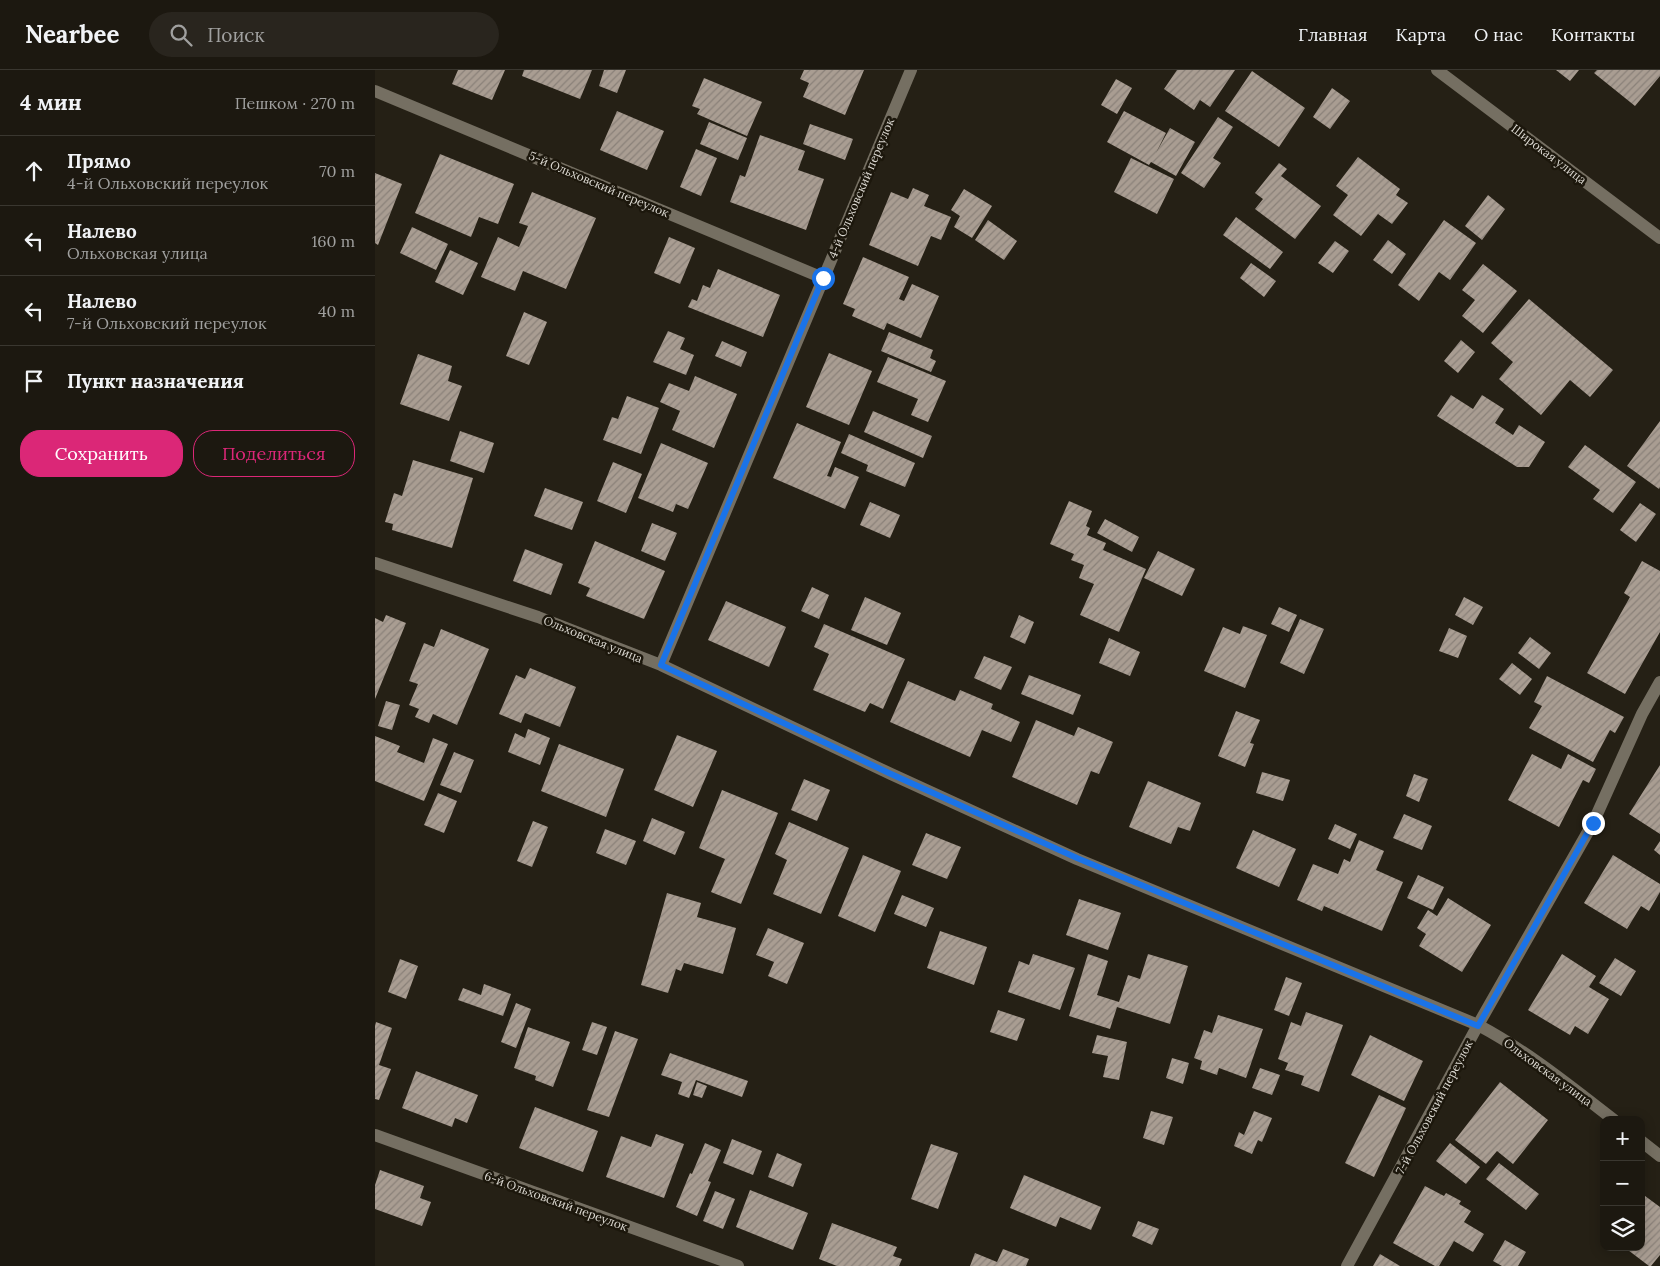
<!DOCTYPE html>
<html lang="ru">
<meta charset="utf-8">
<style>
:root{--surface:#1c1810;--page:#29251e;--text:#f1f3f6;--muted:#a0a09f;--line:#3a3730;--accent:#db2777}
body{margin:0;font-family:Lora,serif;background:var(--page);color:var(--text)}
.controls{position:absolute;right:15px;bottom:15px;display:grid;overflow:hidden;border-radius:10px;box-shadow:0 2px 12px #0003}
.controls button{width:45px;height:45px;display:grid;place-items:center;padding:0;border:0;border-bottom:1px solid var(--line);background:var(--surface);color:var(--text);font:25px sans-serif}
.stop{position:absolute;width:15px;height:15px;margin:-11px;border:4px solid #1a73e8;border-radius:50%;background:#fff}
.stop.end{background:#1a73e8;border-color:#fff;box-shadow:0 1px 5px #0008}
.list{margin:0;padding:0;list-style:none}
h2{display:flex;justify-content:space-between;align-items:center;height:65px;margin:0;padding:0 20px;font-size:21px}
h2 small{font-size:16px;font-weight:400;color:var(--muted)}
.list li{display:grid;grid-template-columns:32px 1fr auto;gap:15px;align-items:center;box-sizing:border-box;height:70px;padding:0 20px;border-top:1px solid var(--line)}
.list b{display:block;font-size:19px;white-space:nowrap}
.list p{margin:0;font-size:16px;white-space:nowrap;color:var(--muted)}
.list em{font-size:16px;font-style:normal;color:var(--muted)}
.actions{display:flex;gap:10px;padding:15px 20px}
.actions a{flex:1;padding:11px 0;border:1px solid var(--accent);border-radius:20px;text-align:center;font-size:18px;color:var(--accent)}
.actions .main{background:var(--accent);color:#fff}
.icon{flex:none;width:28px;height:28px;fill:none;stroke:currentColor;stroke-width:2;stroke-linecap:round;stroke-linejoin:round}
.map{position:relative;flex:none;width:1285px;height:1196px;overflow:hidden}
header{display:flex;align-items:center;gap:30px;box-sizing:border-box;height:70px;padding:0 25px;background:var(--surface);border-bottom:1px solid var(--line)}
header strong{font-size:24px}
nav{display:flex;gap:28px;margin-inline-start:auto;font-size:18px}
.search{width:350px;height:45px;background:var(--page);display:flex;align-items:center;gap:12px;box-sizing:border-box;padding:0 18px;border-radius:28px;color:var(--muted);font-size:19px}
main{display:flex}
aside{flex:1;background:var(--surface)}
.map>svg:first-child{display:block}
.building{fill:url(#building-hatch)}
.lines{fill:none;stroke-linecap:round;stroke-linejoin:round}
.minor{stroke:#756f62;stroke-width:12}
.tertiary{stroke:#756f62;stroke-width:12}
.route{stroke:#1a73e8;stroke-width:6}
.labels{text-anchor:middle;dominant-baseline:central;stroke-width:5;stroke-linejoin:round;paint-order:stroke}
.street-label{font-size:12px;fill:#dbd8d1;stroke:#1c170c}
</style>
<header>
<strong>Nearbee</strong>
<div class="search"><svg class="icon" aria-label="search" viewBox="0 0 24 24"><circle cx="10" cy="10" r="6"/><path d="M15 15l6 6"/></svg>Поиск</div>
<nav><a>Главная</a><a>Карта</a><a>О нас</a><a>Контакты</a></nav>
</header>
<main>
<aside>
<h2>4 мин<small>Пешком · 270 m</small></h2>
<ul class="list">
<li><svg class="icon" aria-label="ahead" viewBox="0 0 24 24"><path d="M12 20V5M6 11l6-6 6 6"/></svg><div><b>Прямо</b><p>4-й Ольховский переулок</p></div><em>70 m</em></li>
<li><svg class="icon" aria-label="left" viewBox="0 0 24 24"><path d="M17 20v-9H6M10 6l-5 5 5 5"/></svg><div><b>Налево</b><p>Ольховская улица</p></div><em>160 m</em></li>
<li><svg class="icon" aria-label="left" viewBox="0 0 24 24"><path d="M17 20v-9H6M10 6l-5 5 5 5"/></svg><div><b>Налево</b><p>7-й Ольховский переулок</p></div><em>40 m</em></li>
<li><svg class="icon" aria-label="arrive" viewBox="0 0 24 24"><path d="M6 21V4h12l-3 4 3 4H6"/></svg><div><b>Пункт назначения</b></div></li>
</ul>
<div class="actions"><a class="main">Сохранить</a><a>Поделиться</a></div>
</aside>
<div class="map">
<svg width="1285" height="1196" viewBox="0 0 1285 1196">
<defs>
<pattern id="building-hatch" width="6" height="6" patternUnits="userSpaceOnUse" patternTransform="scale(1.25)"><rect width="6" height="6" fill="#a99d92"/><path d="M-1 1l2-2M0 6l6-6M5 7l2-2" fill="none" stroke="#8a8179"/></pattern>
</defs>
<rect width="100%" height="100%" fill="#252015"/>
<path class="building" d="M 83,0 L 130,0 L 117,30 L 77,14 Z
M 149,0 L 217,0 L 205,29 L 147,6 Z
M 229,0 L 251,0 L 242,23 L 224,16 Z
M 429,0 L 489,0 L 470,45 L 428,27 L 434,13 L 425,9 Z
M 802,0 L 860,0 L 835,37 L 825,30 L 819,40 L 789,19 Z
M 1181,0 L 1204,0 L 1195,11 Z
M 1222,0 L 1285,0 L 1285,6 L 1260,36 L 1219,3 Z
M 877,1 L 930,38 L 904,77 L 850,41 Z
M 329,8 L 387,32 L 372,66 L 322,44 L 325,39 L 317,36 Z
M 741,9 L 757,18 L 742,44 L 726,35 Z
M 957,18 L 975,31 L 955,59 L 938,47 Z
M 242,41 L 289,61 L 272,100 L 225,80 Z
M 749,41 L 791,63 L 781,83 L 795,58 L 820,72 L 801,106 L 776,92 L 774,95 L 732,72 Z
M 843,47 L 858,57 L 838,88 L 846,93 L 829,118 L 806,103 Z
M 334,52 L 372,68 L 363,90 L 325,74 Z
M 435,54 L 478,69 L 470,90 L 428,74 Z
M 385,65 L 430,81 L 423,100 L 449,109 L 431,160 L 355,132 L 365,105 L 370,107 Z
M 321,79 L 342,88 L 326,126 L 305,117 Z
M 65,84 L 139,114 L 123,154 L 104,147 L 96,167 L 40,143 Z
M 983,87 L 1025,119 L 1021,125 L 1033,133 L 1017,154 L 1003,144 L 986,166 L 958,145 L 973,125 L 961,116 Z
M 756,88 L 799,109 L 782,144 L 739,122 Z
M 904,93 L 912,99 L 906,106 L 946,136 L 920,169 L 880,139 L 888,129 L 880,123 Z
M 0,103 L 27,114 L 3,175 L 0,173 Z
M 538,118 L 554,125 L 549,136 L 576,147 L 566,170 L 556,166 L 543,196 L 494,175 L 516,122 L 533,129 Z
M 589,119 L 617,136 L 597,168 L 579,157 L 585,146 L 576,140 Z
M 157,122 L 221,148 L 191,219 L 148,201 L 140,221 L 106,207 L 123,167 L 144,177 L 153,156 L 144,153 Z
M 1113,125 L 1130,139 L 1107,170 L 1090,156 Z
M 861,147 L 908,182 L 895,199 L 848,165 Z
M 613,150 L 642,171 L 629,190 L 600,170 Z
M 1069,150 L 1101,173 L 1075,210 L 1064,202 L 1044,231 L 1023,215 Z
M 37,157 L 73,174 L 61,200 L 25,183 Z
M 294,167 L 320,178 L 305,214 L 279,203 Z
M 1013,170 L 1031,184 L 1017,204 L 998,190 Z
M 960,171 L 974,181 L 958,203 L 943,193 Z
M 75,180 L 103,193 L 88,225 L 60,212 Z
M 488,187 L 534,207 L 524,229 L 529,231 L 537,214 L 564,226 L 546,268 L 512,253 L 509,260 L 477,246 L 480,239 L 468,234 Z
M 876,193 L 901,211 L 889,227 L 865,208 Z
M 1108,194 L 1142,221 L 1108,263 L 1087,246 L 1100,230 L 1087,220 Z
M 343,199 L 405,225 L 388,267 L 313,237 L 317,229 L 322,231 L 328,215 L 335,218 Z
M 1154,229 L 1238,300 L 1215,327 L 1195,310 L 1166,345 L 1124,309 L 1138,292 L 1116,273 Z
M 149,242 L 172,252 L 154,295 L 131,286 Z
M 293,261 L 310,268 L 305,279 L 319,285 L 311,305 L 278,292 Z
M 514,262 L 558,280 L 555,288 L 561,291 L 556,302 L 506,281 Z
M 1086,270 L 1100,282 L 1083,303 L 1069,291 Z
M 347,271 L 372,282 L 366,297 L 340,286 Z
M 454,283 L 497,301 L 474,355 L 431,337 Z
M 43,284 L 77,296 L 73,311 L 87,316 L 74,351 L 25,334 Z
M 513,287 L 571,311 L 553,352 L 536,345 L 543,329 L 502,312 Z
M 320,306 L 362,324 L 339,378 L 297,360 L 305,341 L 285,332 L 294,313 L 314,321 Z
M 1076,325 L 1098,339 L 1107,325 L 1129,339 L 1120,353 L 1138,365 L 1144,355 L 1170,372 L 1154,397 L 1142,397 L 1062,346 Z
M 252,326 L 284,338 L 266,384 L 228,370 L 237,347 L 243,349 Z
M 498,341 L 557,366 L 548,388 L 489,362 Z
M 1285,351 L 1285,417 L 1284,419 L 1252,396 Z
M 422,353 L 466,372 L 452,406 L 456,407 L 460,397 L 484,407 L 470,439 L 398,408 Z
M 85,361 L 119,373 L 109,403 L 75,391 Z
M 474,364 L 540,393 L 530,417 L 491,401 L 493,395 L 466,383 Z
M 286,373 L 333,393 L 313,439 L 301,434 L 298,442 L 263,428 Z
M 1210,375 L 1261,412 L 1238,443 L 1218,429 L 1225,420 L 1193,397 Z
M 38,390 L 98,408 L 77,478 L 17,460 L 18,454 L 10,452 L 19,423 L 27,426 Z
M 238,392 L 267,404 L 251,443 L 222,431 Z
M 170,418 L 208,432 L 197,460 L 159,446 Z
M 694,431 L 717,441 L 711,456 L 715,458 L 712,465 L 731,473 L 728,480 L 771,499 L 744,562 L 705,545 L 719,514 L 704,508 L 709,495 L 696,490 L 699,484 L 675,474 Z
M 495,432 L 525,445 L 515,468 L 485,455 Z
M 1265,433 L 1281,444 L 1261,472 L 1245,460 Z
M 730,449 L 764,467 L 757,482 L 722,463 Z
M 277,453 L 302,463 L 290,491 L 266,481 Z
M 220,471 L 290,501 L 269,549 L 211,526 L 215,518 L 203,513 Z
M 150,479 L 188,494 L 176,525 L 138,511 Z
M 783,481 L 820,499 L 807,526 L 769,508 Z
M 1267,491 L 1285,501 L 1285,562 L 1250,624 L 1212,603 L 1255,527 L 1249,523 Z
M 437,517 L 454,525 L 444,549 L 426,541 Z
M 490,527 L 526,543 L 512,575 L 476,560 Z
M 1089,527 L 1108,537 L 1098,555 L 1080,545 Z
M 351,531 L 411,557 L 394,597 L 333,570 Z
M 904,537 L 922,545 L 914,562 L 896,554 Z
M 11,545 L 31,553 L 0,629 L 0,548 L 8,552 Z
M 644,545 L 659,552 L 650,574 L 635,567 Z
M 925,549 L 949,559 L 929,604 L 905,593 Z
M 449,554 L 530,589 L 508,639 L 495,633 L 490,642 L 438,620 L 454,584 L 439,577 Z
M 868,556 L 892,565 L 870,618 L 829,601 L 848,557 L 865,564 Z
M 1074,558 L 1092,566 L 1083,588 L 1064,581 Z
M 66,559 L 114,579 L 82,655 L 58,644 L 54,653 L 40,647 L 44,639 L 34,635 L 43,614 L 34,611 L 49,573 L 59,577 Z
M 1155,567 L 1176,583 L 1164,599 L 1143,583 Z
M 734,568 L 765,582 L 755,606 L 724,593 Z
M 609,586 L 637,597 L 626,620 L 599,608 Z
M 1137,593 L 1157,609 L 1145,625 L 1124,609 Z
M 155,598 L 201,617 L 185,657 L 150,643 L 146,653 L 124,644 L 141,605 L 150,609 Z
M 654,605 L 706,625 L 698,645 L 646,624 Z
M 1172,606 L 1249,647 L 1240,663 L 1235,660 L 1218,692 L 1154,658 L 1167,636 L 1159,632 Z
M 533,611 L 580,631 L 585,620 L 618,634 L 616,639 L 645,652 L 636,672 L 607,660 L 595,687 L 515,652 Z
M 11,631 L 25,635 L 17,660 L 3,656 Z
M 861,641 L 885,650 L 875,673 L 879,674 L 870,697 L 843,686 Z
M 661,650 L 699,666 L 703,657 L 738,672 L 724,704 L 716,701 L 702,735 L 637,707 Z
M 153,659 L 175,668 L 165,695 L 133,682 L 140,663 L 150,668 Z
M 302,665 L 342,681 L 318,737 L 279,720 Z
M 0,666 L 25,676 L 22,682 L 49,693 L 58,668 L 73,674 L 49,731 L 0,711 Z
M 184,674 L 249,699 L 231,747 L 166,721 Z
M 79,682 L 99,690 L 86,723 L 65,715 Z
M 1157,684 L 1186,699 L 1193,684 L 1221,699 L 1214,713 L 1208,710 L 1184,757 L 1133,730 Z
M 1285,695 L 1285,764 L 1254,744 Z
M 887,702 L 915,710 L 908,731 L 881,723 Z
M 1039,704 L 1053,709 L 1044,732 L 1031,726 Z
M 429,709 L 455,720 L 442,751 L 416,740 Z
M 773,711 L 826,733 L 815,761 L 803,757 L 796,774 L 754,757 Z
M 347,720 L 403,743 L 366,834 L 336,822 L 350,789 L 324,778 Z
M 63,723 L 82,731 L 69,763 L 49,755 Z
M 1029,744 L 1057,756 L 1047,780 L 1018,768 Z
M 277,748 L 310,762 L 300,785 L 268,771 Z
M 158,751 L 173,757 L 157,797 L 142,791 Z
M 414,752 L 474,778 L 446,844 L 398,824 L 412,790 L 400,784 Z
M 960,754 L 982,764 L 975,779 L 953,769 Z
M 230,759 L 261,771 L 251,795 L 221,783 Z
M 878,760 L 921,779 L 904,817 L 861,798 Z
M 551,763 L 586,777 L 572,809 L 537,795 Z
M 984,770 L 1009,781 L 1001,800 L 1028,812 L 1007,861 L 949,836 L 947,841 L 922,830 L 938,794 L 963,804 L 969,789 L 975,792 Z
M 1285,771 L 1285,785 L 1279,780 Z
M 488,785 L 526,801 L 500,862 L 463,846 Z
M 1238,785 L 1285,814 L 1285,822 L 1274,841 L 1266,836 L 1252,859 L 1209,833 Z
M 1043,805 L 1069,817 L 1058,840 L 1032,828 Z
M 292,823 L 326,833 L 322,847 L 361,858 L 348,904 L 309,893 L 306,901 L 301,899 L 293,923 L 266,915 Z
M 527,825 L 559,838 L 551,857 L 519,844 Z
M 1073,828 L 1116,855 L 1087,902 L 1044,876 L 1051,864 L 1042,858 L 1053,840 L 1062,846 Z
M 704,829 L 746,843 L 733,880 L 691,865 Z
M 393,858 L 429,873 L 412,914 L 393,906 L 399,892 L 381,885 Z
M 565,861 L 612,877 L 599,915 L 552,898 Z
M 658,884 L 700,898 L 685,940 L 633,922 L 644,891 L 654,895 Z
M 713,884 L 733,891 L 722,925 L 744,932 L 753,905 L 765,909 L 773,884 L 813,896 L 795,954 L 742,937 L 735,959 L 694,946 Z
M 1187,884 L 1221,906 L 1214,917 L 1234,929 L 1213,964 L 1200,956 L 1195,965 L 1153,940 Z
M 1240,888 L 1261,901 L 1246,926 L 1224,913 Z
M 25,889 L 43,896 L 31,929 L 13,922 Z
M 911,907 L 927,913 L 914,946 L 899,940 Z
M 109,914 L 136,924 L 128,946 L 83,930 L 88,918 L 106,925 Z
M 141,933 L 156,939 L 141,978 L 126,972 Z
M 623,940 L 650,949 L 642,971 L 615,962 Z
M 931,942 L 968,955 L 944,1022 L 926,1015 L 929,1006 L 910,1000 L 913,993 L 903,989 L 916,952 L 926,956 Z
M 843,945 L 888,959 L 871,1008 L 844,998 L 842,1005 L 825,999 L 827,991 L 819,988 L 829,960 L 837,963 Z
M 1,952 L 17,958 L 4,995 L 16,999 L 4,1030 L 0,1029 L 0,956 Z
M 217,952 L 232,957 L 222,985 L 207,980 Z
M 153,957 L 195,972 L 178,1017 L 160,1010 L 161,1006 L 139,998 Z
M 240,961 L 263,969 L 234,1047 L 212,1040 Z
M 722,965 L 752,972 L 744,1010 L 728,1007 L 733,986 L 717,983 Z
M 995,965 L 1048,991 L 1029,1031 L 976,1005 Z
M 295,983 L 373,1011 L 367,1027 L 321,1010 L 314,1028 L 303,1024 L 307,1012 L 286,1005 Z
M 797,988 L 814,993 L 808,1014 L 791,1008 Z
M 885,998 L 905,1005 L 897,1025 L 877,1018 Z
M 41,1001 L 103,1025 L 92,1053 L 80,1048 L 77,1057 L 27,1038 Z
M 322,1012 L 332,1016 L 327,1028 L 318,1025 Z
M 1125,1012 L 1173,1050 L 1138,1094 L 1122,1081 L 1111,1094 L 1080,1070 Z
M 1004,1025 L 1031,1038 L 999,1107 L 970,1093 Z
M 160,1037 L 223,1061 L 208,1102 L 144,1078 Z
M 776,1041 L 798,1047 L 789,1075 L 768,1068 Z
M 879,1041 L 897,1048 L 887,1072 L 883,1070 L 877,1084 L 859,1076 L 864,1062 L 869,1065 Z
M 281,1064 L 309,1074 L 289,1128 L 231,1107 L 246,1066 L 276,1077 Z
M 357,1069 L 387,1081 L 378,1105 L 348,1093 Z
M 330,1073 L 346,1080 L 333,1111 L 336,1112 L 322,1146 L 301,1137 L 315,1103 L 317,1104 Z
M 1075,1073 L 1105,1097 L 1091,1114 L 1061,1091 Z
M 556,1074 L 583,1083 L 563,1139 L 536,1129 Z
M 402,1083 L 427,1094 L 418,1117 L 393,1107 Z
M 1124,1093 L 1164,1124 L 1151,1140 L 1111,1109 Z
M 5,1100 L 49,1116 L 45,1128 L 56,1132 L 47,1156 L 0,1139 L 0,1115 Z
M 649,1105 L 726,1137 L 716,1160 L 685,1147 L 681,1157 L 635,1138 Z
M 1050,1116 L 1069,1126 L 1071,1123 L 1086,1131 L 1084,1134 L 1096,1141 L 1089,1152 L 1109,1164 L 1098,1182 L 1079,1171 L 1064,1196 L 1060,1196 L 1018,1173 Z
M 375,1120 L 433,1143 L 418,1180 L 361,1157 Z
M 340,1121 L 360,1129 L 348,1159 L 328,1151 Z
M 1266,1123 L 1285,1137 L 1285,1185 L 1276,1196 L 1274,1196 L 1249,1177 L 1266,1177 Z
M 763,1151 L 784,1159 L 777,1175 L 757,1166 Z
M 457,1153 L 522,1177 L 518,1186 L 527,1189 L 524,1196 L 462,1196 L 444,1189 Z
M 1130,1170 L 1151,1182 L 1143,1196 L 1127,1196 L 1118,1191 Z
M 628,1179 L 654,1189 L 651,1196 L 595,1196 L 600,1183 L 622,1192 Z
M 1005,1184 L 1025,1196 L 998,1196 Z"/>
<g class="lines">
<path class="minor" d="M 0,21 L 448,208
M 0,493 L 163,547 L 286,595 L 516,704 L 702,789 L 1103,955 C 1152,981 1195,1016 1239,1050
M 286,595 L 536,0
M 0,1065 L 363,1196
M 1266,1071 L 1285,1086
M 972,1196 L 1103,955 L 1218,753 L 1267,644 L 1285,612"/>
<path class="tertiary" d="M 1062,0 L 1285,168"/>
</g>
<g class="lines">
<path class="route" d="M 448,208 L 286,595 L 516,704 L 702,788 L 1103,956 L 1218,753"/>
</g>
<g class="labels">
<g class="street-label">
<text transform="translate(1174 84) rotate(37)">Широкая улица</text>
<text transform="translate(224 114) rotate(23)">5-й Ольховский переулок</text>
<text transform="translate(486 118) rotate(-67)">4-й Ольховский переулок</text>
<text transform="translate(218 569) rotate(22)">Ольховская улица</text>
<text transform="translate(1173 1002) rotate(36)">Ольховская улица</text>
<text transform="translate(1059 1037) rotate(-62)">7-й Ольховский переулок</text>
<text transform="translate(181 1131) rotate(20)">6-й Ольховский переулок</text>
</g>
</g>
</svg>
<div class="controls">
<button>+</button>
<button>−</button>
<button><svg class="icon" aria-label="layers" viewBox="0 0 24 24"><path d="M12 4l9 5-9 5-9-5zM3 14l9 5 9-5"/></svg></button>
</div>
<div class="stop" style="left:448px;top:208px"></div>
<div class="stop end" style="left:1218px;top:753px"></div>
</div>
</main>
